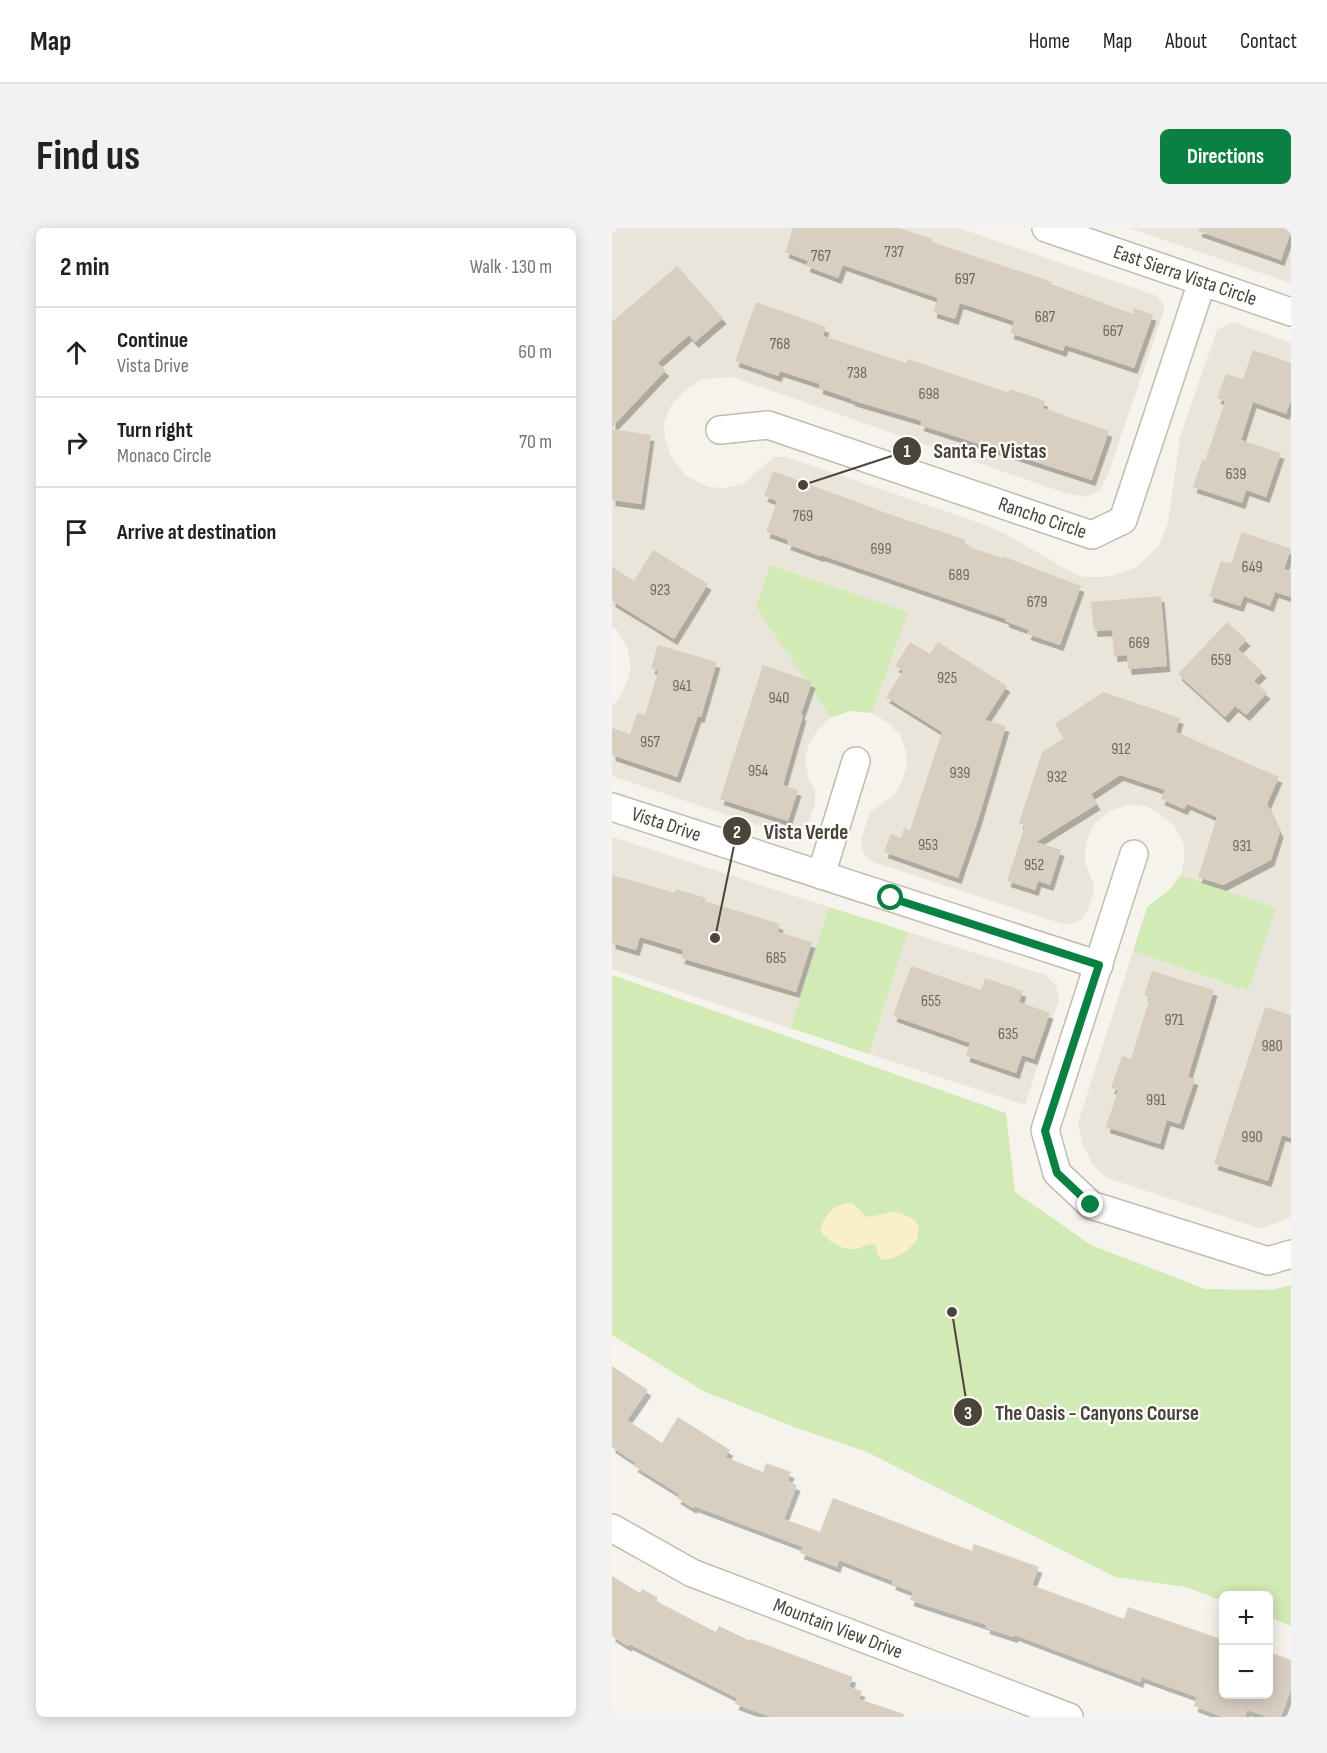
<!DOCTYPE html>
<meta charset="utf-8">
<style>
:root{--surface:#fff;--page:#f2f2f2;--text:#222;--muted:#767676;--line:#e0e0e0;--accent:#0b8043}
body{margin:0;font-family:"Sofia Sans Condensed",sans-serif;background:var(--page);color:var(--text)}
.controls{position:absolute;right:18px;bottom:18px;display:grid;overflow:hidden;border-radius:9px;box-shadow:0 3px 15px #0003}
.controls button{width:54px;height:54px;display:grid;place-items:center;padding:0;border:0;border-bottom:2px solid var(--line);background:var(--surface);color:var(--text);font:30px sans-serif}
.stop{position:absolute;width:18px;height:18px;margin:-14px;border:4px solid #0b8043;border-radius:50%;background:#fff}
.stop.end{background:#0b8043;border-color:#fff;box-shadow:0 2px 6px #0008}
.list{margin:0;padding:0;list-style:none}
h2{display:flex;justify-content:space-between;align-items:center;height:78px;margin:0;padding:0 24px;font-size:26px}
h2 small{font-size:20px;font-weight:400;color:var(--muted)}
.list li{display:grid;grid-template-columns:39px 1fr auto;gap:18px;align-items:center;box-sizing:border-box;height:90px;padding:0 24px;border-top:2px solid var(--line)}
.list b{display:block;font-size:22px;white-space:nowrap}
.list p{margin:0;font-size:20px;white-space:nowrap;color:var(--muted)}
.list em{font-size:20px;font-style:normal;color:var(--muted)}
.icon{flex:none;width:33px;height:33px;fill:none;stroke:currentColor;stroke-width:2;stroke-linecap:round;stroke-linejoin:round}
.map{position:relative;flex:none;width:679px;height:1489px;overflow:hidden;border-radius:9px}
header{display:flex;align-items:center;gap:36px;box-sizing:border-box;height:84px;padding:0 30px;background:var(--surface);border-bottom:2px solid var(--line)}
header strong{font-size:28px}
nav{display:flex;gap:33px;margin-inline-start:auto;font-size:21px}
.intro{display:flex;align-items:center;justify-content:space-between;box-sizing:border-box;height:144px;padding:0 36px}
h1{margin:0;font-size:42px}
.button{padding:15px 27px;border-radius:9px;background:var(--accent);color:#fff;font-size:21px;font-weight:700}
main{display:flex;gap:36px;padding:0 36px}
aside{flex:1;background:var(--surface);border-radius:9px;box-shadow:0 3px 15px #0003}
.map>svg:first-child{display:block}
.residential{fill:#eae5da}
.green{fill:#d2eab5}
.sand{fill:#f9efc9}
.building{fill:#d8cfc1;filter:url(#shadow)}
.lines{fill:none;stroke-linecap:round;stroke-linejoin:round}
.street-casing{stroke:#c2bbae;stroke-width:30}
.street{stroke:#fff;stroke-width:27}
.route{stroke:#0b8043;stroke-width:8}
.labels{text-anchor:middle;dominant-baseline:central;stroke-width:4.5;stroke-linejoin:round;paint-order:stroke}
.number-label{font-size:16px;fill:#6e675b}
.street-label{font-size:20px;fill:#4b4439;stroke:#fff}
.leader{fill:none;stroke:#4b4439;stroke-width:2}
.callout-dot{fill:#4b4439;stroke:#fff;stroke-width:2}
.mark-label{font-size:18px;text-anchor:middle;font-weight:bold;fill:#fff}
.callout-label{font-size:21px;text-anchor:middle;font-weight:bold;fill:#4b4439;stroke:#fff;stroke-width:4.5;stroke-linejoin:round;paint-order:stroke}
</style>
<header>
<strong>Map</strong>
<nav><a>Home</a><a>Map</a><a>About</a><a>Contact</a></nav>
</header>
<div class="intro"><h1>Find us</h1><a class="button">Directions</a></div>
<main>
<aside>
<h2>2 min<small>Walk · 130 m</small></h2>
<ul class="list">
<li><svg class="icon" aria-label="ahead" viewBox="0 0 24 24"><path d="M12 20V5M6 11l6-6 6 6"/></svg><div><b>Continue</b><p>Vista Drive</p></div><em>60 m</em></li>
<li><svg class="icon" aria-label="right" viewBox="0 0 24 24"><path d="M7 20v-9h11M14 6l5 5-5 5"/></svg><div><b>Turn right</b><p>Monaco Circle</p></div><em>70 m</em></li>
<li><svg class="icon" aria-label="arrive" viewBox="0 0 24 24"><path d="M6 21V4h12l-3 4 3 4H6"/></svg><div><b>Arrive at destination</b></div></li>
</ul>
</aside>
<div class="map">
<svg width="679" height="1489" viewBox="0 0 679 1489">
<defs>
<filter id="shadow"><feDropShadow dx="3.5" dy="6" stdDeviation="0" flood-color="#0004"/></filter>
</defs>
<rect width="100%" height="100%" fill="#f6f3ec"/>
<path class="residential" d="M 0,0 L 347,0 L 545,68 L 551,75 L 552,83 L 496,246 L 488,262 L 473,269 L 453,265 L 120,149 L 91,151 L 74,161 L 59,178 L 52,195 L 53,210 L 59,229 L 73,247 L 96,259 L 112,260 L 131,256 L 162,229 L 174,229 L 368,295 L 392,305 L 454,341 L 472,349 L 494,349 L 523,340 L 547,318 L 556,295 L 568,209 L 605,102 L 622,94 L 679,115 L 679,988 L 675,991 L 649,1001 L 495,950 L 481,937 L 471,917 L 466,895 L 521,723 L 636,763 L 664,680 L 569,647 L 573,629 L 571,615 L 563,599 L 551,588 L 534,578 L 514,577 L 498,583 L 484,594 L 476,608 L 473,621 L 473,635 L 482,657 L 481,666 L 476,681 L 469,692 L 460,696 L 451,696 L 258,633 L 251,624 L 249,613 L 258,584 L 283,566 L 290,553 L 295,537 L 294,522 L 288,507 L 276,495 L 260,485 L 296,384 L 158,337 L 144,379 L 219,490 L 206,501 L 196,518 L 193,533 L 197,552 L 203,562 L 203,576 L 195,598 L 187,606 L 175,607 L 0,548 L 0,478 L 8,469 L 15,454 L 19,438 L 15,419 L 5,402 L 0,399 Z
M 517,0 L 679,0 L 679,55 Z
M 0,609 L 217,679 L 178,800 L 0,741 Z
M 296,704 L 434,747 L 444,758 L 447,772 L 413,877 L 257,826 Z"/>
<path class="green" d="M 158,337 L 296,384 L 260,485 L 238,483 L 219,490 L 144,379 Z
M 569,647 L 664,680 L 636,763 L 521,723 L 535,679 L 558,661 Z
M 217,679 L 296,704 L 257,826 L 178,800 Z
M 0,747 L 394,885 L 403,964 L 479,1017 L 593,1061 L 660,1062 L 679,1057 L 679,1398 L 657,1389 L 656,1368 L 612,1368 L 611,1373 L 574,1359 L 503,1349 L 255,1224 L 185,1200 L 93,1164 L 0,1107 Z"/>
<path class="sand" d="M 240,975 L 254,988 L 258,989 L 278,984 L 288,985 L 303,992 L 307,1000 L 305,1012 C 297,1022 284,1032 271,1032 L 266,1028 L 263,1016 C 256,1016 254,1017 248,1020 C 233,1025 217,1014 208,1003 C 213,985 222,976 240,975 Z"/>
<path class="building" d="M 181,0 L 286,0 L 320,11 L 320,14 L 440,54 L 439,56 L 521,86 L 522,80 L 541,87 L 522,140 L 453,117 L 451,123 L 398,105 L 402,93 L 348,75 L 343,91 L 321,84 L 326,70 L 231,37 L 226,50 L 194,38 L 196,33 L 173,24 Z
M 587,0 L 679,0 L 679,4 L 669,32 L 586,3 Z
M 65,38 L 111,90 L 83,114 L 77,107 L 45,135 L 54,142 L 0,199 L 0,94 Z
M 144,74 L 214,99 L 211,108 L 294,135 L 296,131 L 397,165 L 398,161 L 433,173 L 431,180 L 497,203 L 480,252 L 308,197 L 310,193 L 239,172 L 240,171 L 207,160 L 208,156 L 168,143 L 166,148 L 123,133 Z
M 641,122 L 679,135 L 679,172 L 674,186 L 641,174 L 629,212 L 669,225 L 654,269 L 634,262 L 630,275 L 581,259 L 590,232 L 593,233 L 613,173 L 605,170 L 614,146 L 631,151 Z
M 0,201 L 39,207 L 29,276 L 0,272 Z
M 161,243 L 277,286 L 354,312 L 352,317 L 389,330 L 390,328 L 469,358 L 448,417 L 415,406 L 417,402 L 393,393 L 394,391 L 209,327 L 208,328 L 175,316 L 176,312 L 154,304 L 165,273 L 152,268 Z
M 630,304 L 679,321 L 672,341 L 679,344 L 679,369 L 663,364 L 658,378 L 632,368 L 628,378 L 597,368 L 609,333 L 619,336 Z
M 41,322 L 96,356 L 62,411 L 0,373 L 0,339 L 22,353 Z
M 549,368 L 555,438 L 516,441 L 515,427 L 502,428 L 500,402 L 482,403 L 479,374 Z
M 615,394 L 635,412 L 626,421 L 651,444 L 642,453 L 655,465 L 634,487 L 623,478 L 613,489 L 566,446 Z
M 298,414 L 318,426 L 326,414 L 395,458 L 373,492 L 394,498 L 366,592 L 346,650 L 272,624 L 279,606 L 289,610 L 292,600 L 298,602 L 330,504 L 274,469 L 291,443 L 283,438 Z
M 46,417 L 105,434 L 89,489 L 86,488 L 65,549 L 0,527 L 0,500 L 18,506 L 25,485 L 33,487 L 46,443 L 39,440 Z
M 151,437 L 200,454 L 189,486 L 191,487 L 171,557 L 186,562 L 176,593 L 108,571 Z
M 491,464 L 568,490 L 564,504 L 667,549 L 655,576 L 668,604 L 659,632 L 611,657 L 586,649 L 605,589 L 575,576 L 572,581 L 549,571 L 553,562 L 508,547 L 479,566 L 485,576 L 424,614 L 449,622 L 438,657 L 426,653 L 423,662 L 395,653 L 413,597 L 407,595 L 430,524 L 452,510 L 443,496 Z
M 0,647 L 63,665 L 64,661 L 94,670 L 93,673 L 168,696 L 166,704 L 200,714 L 184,764 L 69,730 L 71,722 L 28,709 L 24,722 L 0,715 Z
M 299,738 L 369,762 L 373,750 L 411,763 L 407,774 L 438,785 L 422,831 L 410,827 L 404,845 L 354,828 L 358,815 L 281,788 Z
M 540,743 L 602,762 L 576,849 L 583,851 L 568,896 L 555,892 L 548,916 L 494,899 L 506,862 L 499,860 L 510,828 L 519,831 L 538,769 L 532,767 Z
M 653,779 L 679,787 L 679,910 L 670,907 L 656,953 L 602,936 Z
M 0,1138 L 36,1162 L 15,1192 L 50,1215 L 66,1189 L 118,1222 L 113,1229 L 151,1244 L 154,1235 L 179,1244 L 176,1253 L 185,1257 L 172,1291 L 208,1304 L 221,1270 L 360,1323 L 362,1316 L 427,1339 L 420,1357 L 512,1391 L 516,1379 L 612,1412 L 612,1467 L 657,1467 L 657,1424 L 679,1432 L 679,1461 L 669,1489 L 656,1489 L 635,1482 L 633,1489 L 611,1489 L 582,1478 L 585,1469 L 529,1449 L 528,1454 L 403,1407 L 402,1409 L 374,1400 L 375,1397 L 298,1372 L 301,1364 L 280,1356 L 281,1353 L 227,1332 L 225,1339 L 188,1325 L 191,1319 L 82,1278 L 81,1280 L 65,1270 L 67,1266 L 22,1238 L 24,1235 L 0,1219 Z
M 0,1348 L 28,1365 L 30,1361 L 46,1370 L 44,1373 L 104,1404 L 107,1398 L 138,1413 L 139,1411 L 241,1449 L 237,1459 L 250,1463 L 247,1471 L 292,1486 L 291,1489 L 159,1489 L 123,1476 L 125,1470 L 17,1416 L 16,1418 L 0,1408 Z"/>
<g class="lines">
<g class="street-casing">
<g id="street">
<path id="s1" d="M 434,0 L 679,84"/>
<path id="s2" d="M 108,202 L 156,197 L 480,307 L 511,292 L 590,54"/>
<path id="s3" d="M 0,579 L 487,737"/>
<path d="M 522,626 L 433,902 L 445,945 L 479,977 L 656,1033 L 679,1026"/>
<path d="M 209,647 L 244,533"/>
<path id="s4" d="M 0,1300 L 80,1345 L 457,1489"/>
</g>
</g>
<use href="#street" class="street"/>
</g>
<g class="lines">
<path class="route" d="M 279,670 L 487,737 L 433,903 L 445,945 L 479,977"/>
</g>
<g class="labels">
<g class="number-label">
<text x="282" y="24">737</text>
<text x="209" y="28">767</text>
<text x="353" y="51">697</text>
<text x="433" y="89">687</text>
<text x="501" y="103">667</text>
<text x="168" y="116">768</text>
<text x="245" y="145">738</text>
<text x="317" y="166">698</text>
<text x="624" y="246">639</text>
<text x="191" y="288">769</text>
<text x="269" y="321">699</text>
<text x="640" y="339">649</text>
<text x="347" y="347">689</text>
<text x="48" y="362">923</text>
<text x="425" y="374">679</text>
<text x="527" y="415">669</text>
<text x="609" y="432">659</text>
<text x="335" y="450">925</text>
<text x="70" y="458">941</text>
<text x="167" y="470">940</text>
<text x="38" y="514">957</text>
<text x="509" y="521">912</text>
<text x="146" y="543">954</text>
<text x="348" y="545">939</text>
<text x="445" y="549">932</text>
<text x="316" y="617">953</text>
<text x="630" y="618">931</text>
<text x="422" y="637">952</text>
<text x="164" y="730">685</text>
<text x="319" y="773">655</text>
<text x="562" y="792">971</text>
<text x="396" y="806">635</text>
<text x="660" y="818">980</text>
<text x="544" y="872">991</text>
<text x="640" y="909">990</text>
</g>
<g class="street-label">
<text stroke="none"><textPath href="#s1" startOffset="147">East Sierra Vista Circle</textPath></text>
<text stroke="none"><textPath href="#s2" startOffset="338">Rancho Circle</textPath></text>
<text stroke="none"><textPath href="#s3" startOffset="57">Vista Drive</textPath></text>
<text stroke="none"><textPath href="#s4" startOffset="248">Mountain View Drive</textPath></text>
</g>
</g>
<path class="leader" d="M191 257L295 223M103 710L125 603M340 1084L356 1184"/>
<g class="callout-dot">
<circle cx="191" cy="257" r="6"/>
<circle cx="103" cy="710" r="6"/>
<circle cx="340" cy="1084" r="6"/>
<circle cx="295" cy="223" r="15"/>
<circle cx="125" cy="603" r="15"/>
<circle cx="356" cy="1184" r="15"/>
</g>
<g class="mark-label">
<text x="295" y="229">1</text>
<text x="125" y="610">2</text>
<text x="356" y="1191">3</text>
</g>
<g class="callout-label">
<text x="378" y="230">Santa Fe Vistas</text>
<text x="194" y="611">Vista Verde</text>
<text x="485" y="1192">The Oasis - Canyons Course</text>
</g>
</svg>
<div class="controls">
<button>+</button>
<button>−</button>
</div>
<div class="stop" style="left:279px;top:670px"></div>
<div class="stop end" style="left:479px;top:977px"></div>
</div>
</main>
